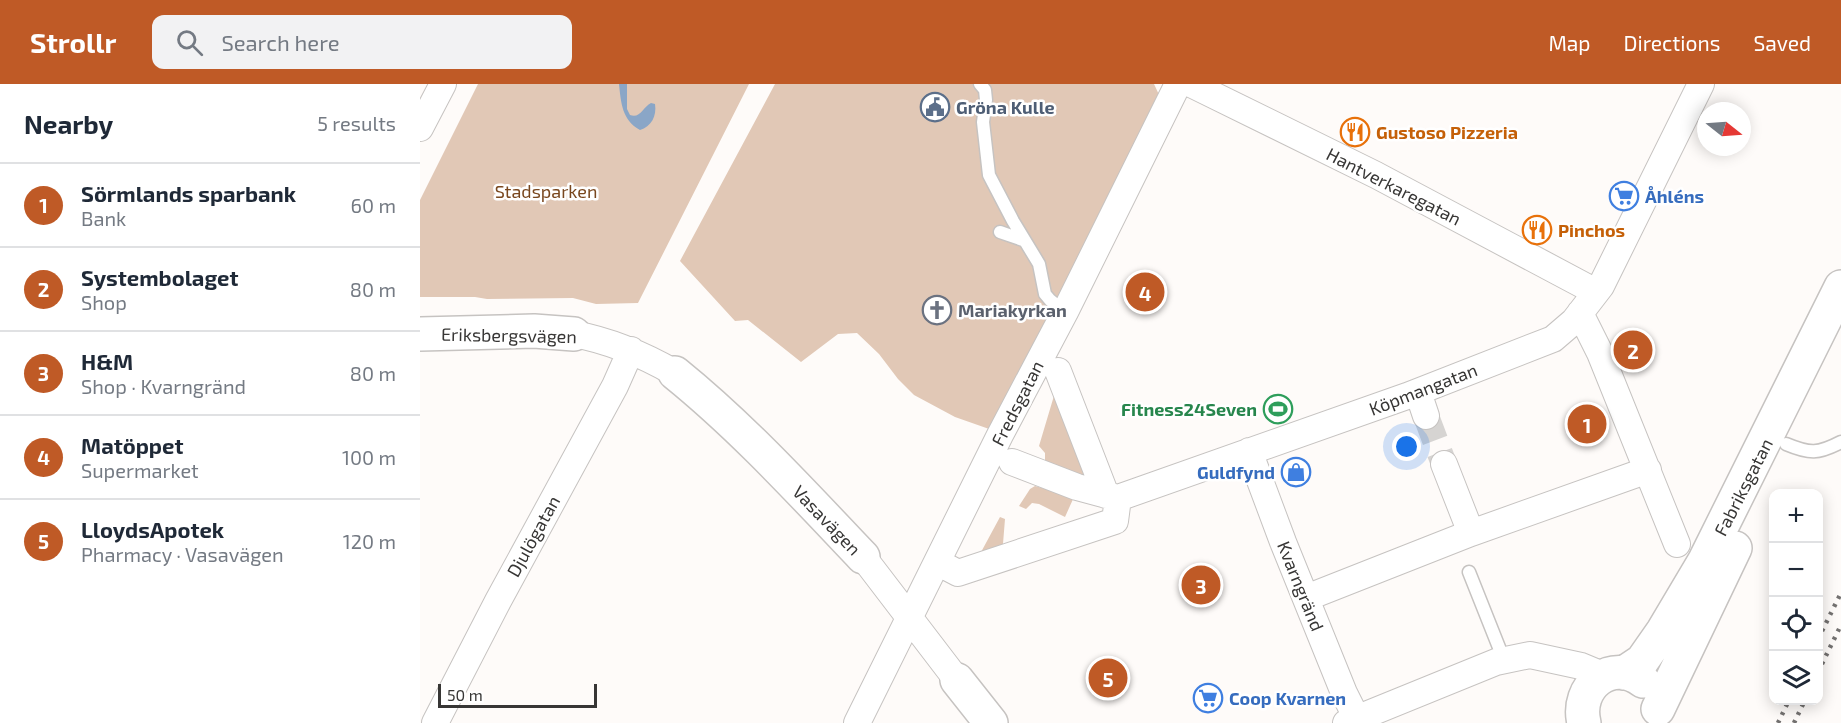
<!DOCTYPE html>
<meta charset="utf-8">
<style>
:root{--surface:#fff;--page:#f2f2f3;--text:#1f2937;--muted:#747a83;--line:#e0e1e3;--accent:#bf5a26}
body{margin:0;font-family:"Exo 2",sans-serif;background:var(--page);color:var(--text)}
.controls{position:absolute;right:18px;bottom:18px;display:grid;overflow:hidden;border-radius:12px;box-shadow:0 3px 15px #0003}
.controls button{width:54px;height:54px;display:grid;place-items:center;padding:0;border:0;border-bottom:2px solid var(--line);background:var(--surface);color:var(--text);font:30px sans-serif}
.compass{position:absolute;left:1277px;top:18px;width:54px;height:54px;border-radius:50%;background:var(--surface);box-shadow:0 3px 15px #0003;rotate:107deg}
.scale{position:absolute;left:18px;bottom:15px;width:159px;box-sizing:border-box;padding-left:6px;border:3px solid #373635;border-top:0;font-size:16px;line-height:21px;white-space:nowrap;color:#373635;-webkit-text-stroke:4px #fff;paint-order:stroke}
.you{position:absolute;left:987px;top:363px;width:21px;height:21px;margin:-15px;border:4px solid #fff;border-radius:50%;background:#1a73e8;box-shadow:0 0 0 9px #1a73e833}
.badge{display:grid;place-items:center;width:39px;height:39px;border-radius:50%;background:var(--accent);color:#fff;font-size:20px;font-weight:700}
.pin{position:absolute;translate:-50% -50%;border:3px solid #fff;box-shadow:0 2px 6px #0006}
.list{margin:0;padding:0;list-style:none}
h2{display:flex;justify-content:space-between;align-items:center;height:78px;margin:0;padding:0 24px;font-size:26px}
h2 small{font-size:20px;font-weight:400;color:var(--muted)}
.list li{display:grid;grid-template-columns:39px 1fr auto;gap:18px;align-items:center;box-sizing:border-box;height:84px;padding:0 24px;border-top:2px solid var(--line)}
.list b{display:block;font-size:22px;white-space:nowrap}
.list p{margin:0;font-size:20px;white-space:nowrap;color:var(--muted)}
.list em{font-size:20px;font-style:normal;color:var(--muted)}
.icon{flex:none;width:33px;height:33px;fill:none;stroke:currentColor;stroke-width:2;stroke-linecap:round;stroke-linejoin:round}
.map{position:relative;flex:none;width:1421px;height:639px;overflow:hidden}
header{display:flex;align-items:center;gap:36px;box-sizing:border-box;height:84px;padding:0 30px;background:var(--accent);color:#fff}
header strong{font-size:28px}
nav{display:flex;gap:33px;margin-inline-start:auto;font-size:21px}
.search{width:420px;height:54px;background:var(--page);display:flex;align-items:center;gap:15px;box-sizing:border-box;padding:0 21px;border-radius:12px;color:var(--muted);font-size:22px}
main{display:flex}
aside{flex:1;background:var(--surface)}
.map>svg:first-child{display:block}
.green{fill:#e1c8b6}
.water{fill:#8aa6c7}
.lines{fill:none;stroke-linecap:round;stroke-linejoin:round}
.street-tunnel{stroke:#d6d4d2;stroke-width:26;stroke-dasharray:26 13;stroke-linecap:butt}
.lane-casing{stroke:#c6c3c1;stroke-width:15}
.street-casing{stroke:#c6c3c1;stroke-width:28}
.secondary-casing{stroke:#c6c3c1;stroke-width:36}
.lane{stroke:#fff;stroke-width:12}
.street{stroke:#fff;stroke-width:26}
.secondary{stroke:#fff;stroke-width:33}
.rail{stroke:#737170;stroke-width:4.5;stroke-dasharray:3 6;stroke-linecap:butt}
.labels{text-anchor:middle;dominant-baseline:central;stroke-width:5;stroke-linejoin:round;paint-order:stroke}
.service-label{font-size:18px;font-weight:bold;fill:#4e5e75;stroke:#fff;text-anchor:start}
.food-label{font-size:18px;font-weight:bold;fill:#c56008;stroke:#fff;text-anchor:start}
.street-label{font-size:18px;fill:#373635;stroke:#fff}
.park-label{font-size:18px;fill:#79471e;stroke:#fff}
.shop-label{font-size:18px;font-weight:bold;fill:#366cbe;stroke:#fff;text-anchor:start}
.worship-label{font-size:18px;font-weight:bold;fill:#5b616d;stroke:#fff;text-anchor:start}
.leisure-label{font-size:18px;font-weight:bold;fill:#27864d;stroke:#fff;text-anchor:end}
</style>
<header>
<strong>Strollr</strong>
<div class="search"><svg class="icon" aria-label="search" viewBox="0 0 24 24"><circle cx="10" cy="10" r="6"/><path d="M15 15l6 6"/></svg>Search here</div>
<nav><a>Map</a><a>Directions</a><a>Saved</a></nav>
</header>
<main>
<aside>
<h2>Nearby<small>5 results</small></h2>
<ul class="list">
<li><span class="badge">1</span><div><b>Sörmlands sparbank</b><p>Bank</p></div><em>60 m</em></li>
<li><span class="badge">2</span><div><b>Systembolaget</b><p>Shop</p></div><em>80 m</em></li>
<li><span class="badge">3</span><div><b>H&amp;M</b><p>Shop · Kvarngränd</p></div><em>80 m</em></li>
<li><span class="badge">4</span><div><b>Matöppet</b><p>Supermarket</p></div><em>100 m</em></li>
<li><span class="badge">5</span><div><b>LloydsApotek</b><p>Pharmacy · Vasavägen</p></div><em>120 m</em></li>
</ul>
</aside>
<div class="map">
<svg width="1421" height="639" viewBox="0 0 1421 639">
<rect width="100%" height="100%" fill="#fefbf9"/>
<path class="green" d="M 58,0 L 329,0 L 218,219 L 176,220 L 153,214 L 67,215 L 55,213 L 0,213 L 0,116 Z
M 355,0 L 734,0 L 741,15 L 572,346 L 535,333 L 494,311 L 478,295 L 459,270 L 437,249 L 418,250 L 381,278 L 328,236 L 315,237 L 260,177 Z
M 636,305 L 666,395 L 625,377 L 625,369 L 619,362 Z
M 615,402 L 654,413 L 645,433 L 619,420 L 612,419 L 606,425 L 599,422 L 610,405 Z
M 580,433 L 585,435 L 582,472 L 560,470 Z"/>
<path class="water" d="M 199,0 L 207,0 L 207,25 L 210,31 C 220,35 223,23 231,19 L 235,20 C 237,32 231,43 220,46 C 202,36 201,19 199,0 Z"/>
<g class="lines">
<path class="street-tunnel" d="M 1006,332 L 1024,380"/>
<g class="lane-casing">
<path id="lane" d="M 560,0 L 565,6 L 566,16 L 563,38 L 569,91 L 593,137 L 619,180 L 625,210 L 630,216 L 645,228
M 580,148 L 603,156
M 1366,360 C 1390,370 1398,370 1421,358
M 1049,488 L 1084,576"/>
</g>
<g class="street-casing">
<path id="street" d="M 771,0 L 956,91 L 1176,208
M 0,44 L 23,0
M 1160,229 L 1180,269 L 1257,460
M 154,250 C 191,257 222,270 255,289
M 638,287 L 686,411
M 998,308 L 1006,332
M 829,367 L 863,458 L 924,609 L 937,635
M 592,378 L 657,403 L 698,414 L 987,312 L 1133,255 L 1154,237 L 1181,202 L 1281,0
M 1024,380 L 1051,449
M 443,473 L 537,596
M 517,478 L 538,489 L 695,437 L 698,414
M 886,514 L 1051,449 L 1228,386
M 15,639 L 78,517 L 195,302 L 211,266
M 437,639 L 580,351 L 645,228 L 758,0
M 926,639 L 1076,578 L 1110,571 L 1161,582 L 1185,592"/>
</g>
<g class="secondary-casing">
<path id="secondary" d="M 0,250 L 114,247 L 154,250
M 255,289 C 323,344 383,410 443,473
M 1204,589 L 1222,577 L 1243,547 L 1284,478 L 1421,203
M 537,596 L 571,639
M 1238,625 L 1315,464
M 1164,639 C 1155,603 1191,573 1223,597"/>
</g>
<use href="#lane" class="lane"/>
<use href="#street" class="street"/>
<use href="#secondary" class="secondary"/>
<path class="rail" d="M 1398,555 L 1421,509
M 1398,588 L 1421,541
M 1358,639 L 1369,616
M 1374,639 L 1385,616"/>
</g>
<defs>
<g id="civic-ring" transform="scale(1.5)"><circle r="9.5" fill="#fff" stroke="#5c6f8a" stroke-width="1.5"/><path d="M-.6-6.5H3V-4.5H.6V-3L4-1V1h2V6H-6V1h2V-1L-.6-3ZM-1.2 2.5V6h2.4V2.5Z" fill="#5c6f8a"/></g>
<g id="restaurant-ring" transform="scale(1.5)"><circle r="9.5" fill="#fff" stroke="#e8710a" stroke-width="1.5"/><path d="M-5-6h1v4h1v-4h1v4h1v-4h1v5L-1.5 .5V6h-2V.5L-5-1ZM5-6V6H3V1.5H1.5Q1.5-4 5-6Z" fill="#e8710a"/></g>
<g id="supermarket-ring" transform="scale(1.5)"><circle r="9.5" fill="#fff" stroke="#3f7fe0" stroke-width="1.5"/><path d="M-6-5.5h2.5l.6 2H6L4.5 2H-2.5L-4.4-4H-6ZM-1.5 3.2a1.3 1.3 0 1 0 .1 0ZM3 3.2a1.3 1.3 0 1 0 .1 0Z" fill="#3f7fe0"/></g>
<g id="church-ring" transform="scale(1.5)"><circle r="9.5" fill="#fff" stroke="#6b7280" stroke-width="1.5"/><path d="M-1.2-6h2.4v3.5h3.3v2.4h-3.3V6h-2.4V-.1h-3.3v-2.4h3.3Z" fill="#6b7280"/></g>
<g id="stadium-ring" transform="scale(1.5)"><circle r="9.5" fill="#fff" stroke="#2e9e5b" stroke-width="1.5"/><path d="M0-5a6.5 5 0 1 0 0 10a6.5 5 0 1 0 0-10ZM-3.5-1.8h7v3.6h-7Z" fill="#2e9e5b"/></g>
<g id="shop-ring" transform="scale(1.5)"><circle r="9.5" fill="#fff" stroke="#3f7fe0" stroke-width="1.5"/><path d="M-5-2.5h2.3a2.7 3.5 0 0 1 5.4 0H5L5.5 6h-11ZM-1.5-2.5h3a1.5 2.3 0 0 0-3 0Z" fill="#3f7fe0"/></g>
</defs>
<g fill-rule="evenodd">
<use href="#civic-ring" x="515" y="23"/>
<use href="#restaurant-ring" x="935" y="48"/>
<use href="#supermarket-ring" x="1204" y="112"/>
<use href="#restaurant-ring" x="1117" y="146"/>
<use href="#church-ring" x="517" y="226"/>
<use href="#stadium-ring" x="858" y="325"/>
<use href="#shop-ring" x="876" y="388"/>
<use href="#supermarket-ring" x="788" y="614"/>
</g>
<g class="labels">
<g class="service-label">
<text x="536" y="23">Gröna Kulle</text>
</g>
<g class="food-label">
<text x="956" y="48">Gustoso Pizzeria</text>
<text x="1138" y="146">Pinchos</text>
</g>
<g class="street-label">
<text transform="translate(974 102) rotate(27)">Hantverkaregatan</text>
<text transform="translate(89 251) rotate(1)">Eriksbergsvägen</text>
<text transform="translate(1003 305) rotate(-21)">Köpmangatan</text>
<text transform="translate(597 319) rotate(-63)">Fredsgatan</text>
<text transform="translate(1323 403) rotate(-63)">Fabriksgatan</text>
<text transform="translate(407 436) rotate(46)">Vasavägen</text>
<text transform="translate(113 452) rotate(-61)">Djulögatan</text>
<text transform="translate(881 502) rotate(68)">Kvarngränd</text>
</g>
<g class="park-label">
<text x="126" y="107">Stadsparken</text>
</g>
<g class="shop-label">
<text x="1225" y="112">Åhléns</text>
<text x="855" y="388" text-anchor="end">Guldfynd</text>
<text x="809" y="614">Coop Kvarnen</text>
</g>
<g class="worship-label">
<text x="538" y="226">Mariakyrkan</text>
</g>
<g class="leisure-label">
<text x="837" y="325">Fitness24Seven</text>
</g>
</g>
</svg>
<div class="controls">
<button>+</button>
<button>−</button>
<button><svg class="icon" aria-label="locate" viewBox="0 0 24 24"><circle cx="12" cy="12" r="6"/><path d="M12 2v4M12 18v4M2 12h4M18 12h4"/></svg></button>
<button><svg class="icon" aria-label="layers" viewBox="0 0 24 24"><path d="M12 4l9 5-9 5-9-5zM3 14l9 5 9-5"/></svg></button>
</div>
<svg class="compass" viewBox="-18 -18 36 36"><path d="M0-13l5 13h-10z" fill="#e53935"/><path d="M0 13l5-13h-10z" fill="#747a83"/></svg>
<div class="scale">50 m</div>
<div class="you"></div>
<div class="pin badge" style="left:1167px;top:340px">1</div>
<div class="pin badge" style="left:1213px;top:266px">2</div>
<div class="pin badge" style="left:781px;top:501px">3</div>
<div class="pin badge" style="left:725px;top:208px">4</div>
<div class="pin badge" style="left:688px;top:594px">5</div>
</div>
</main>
